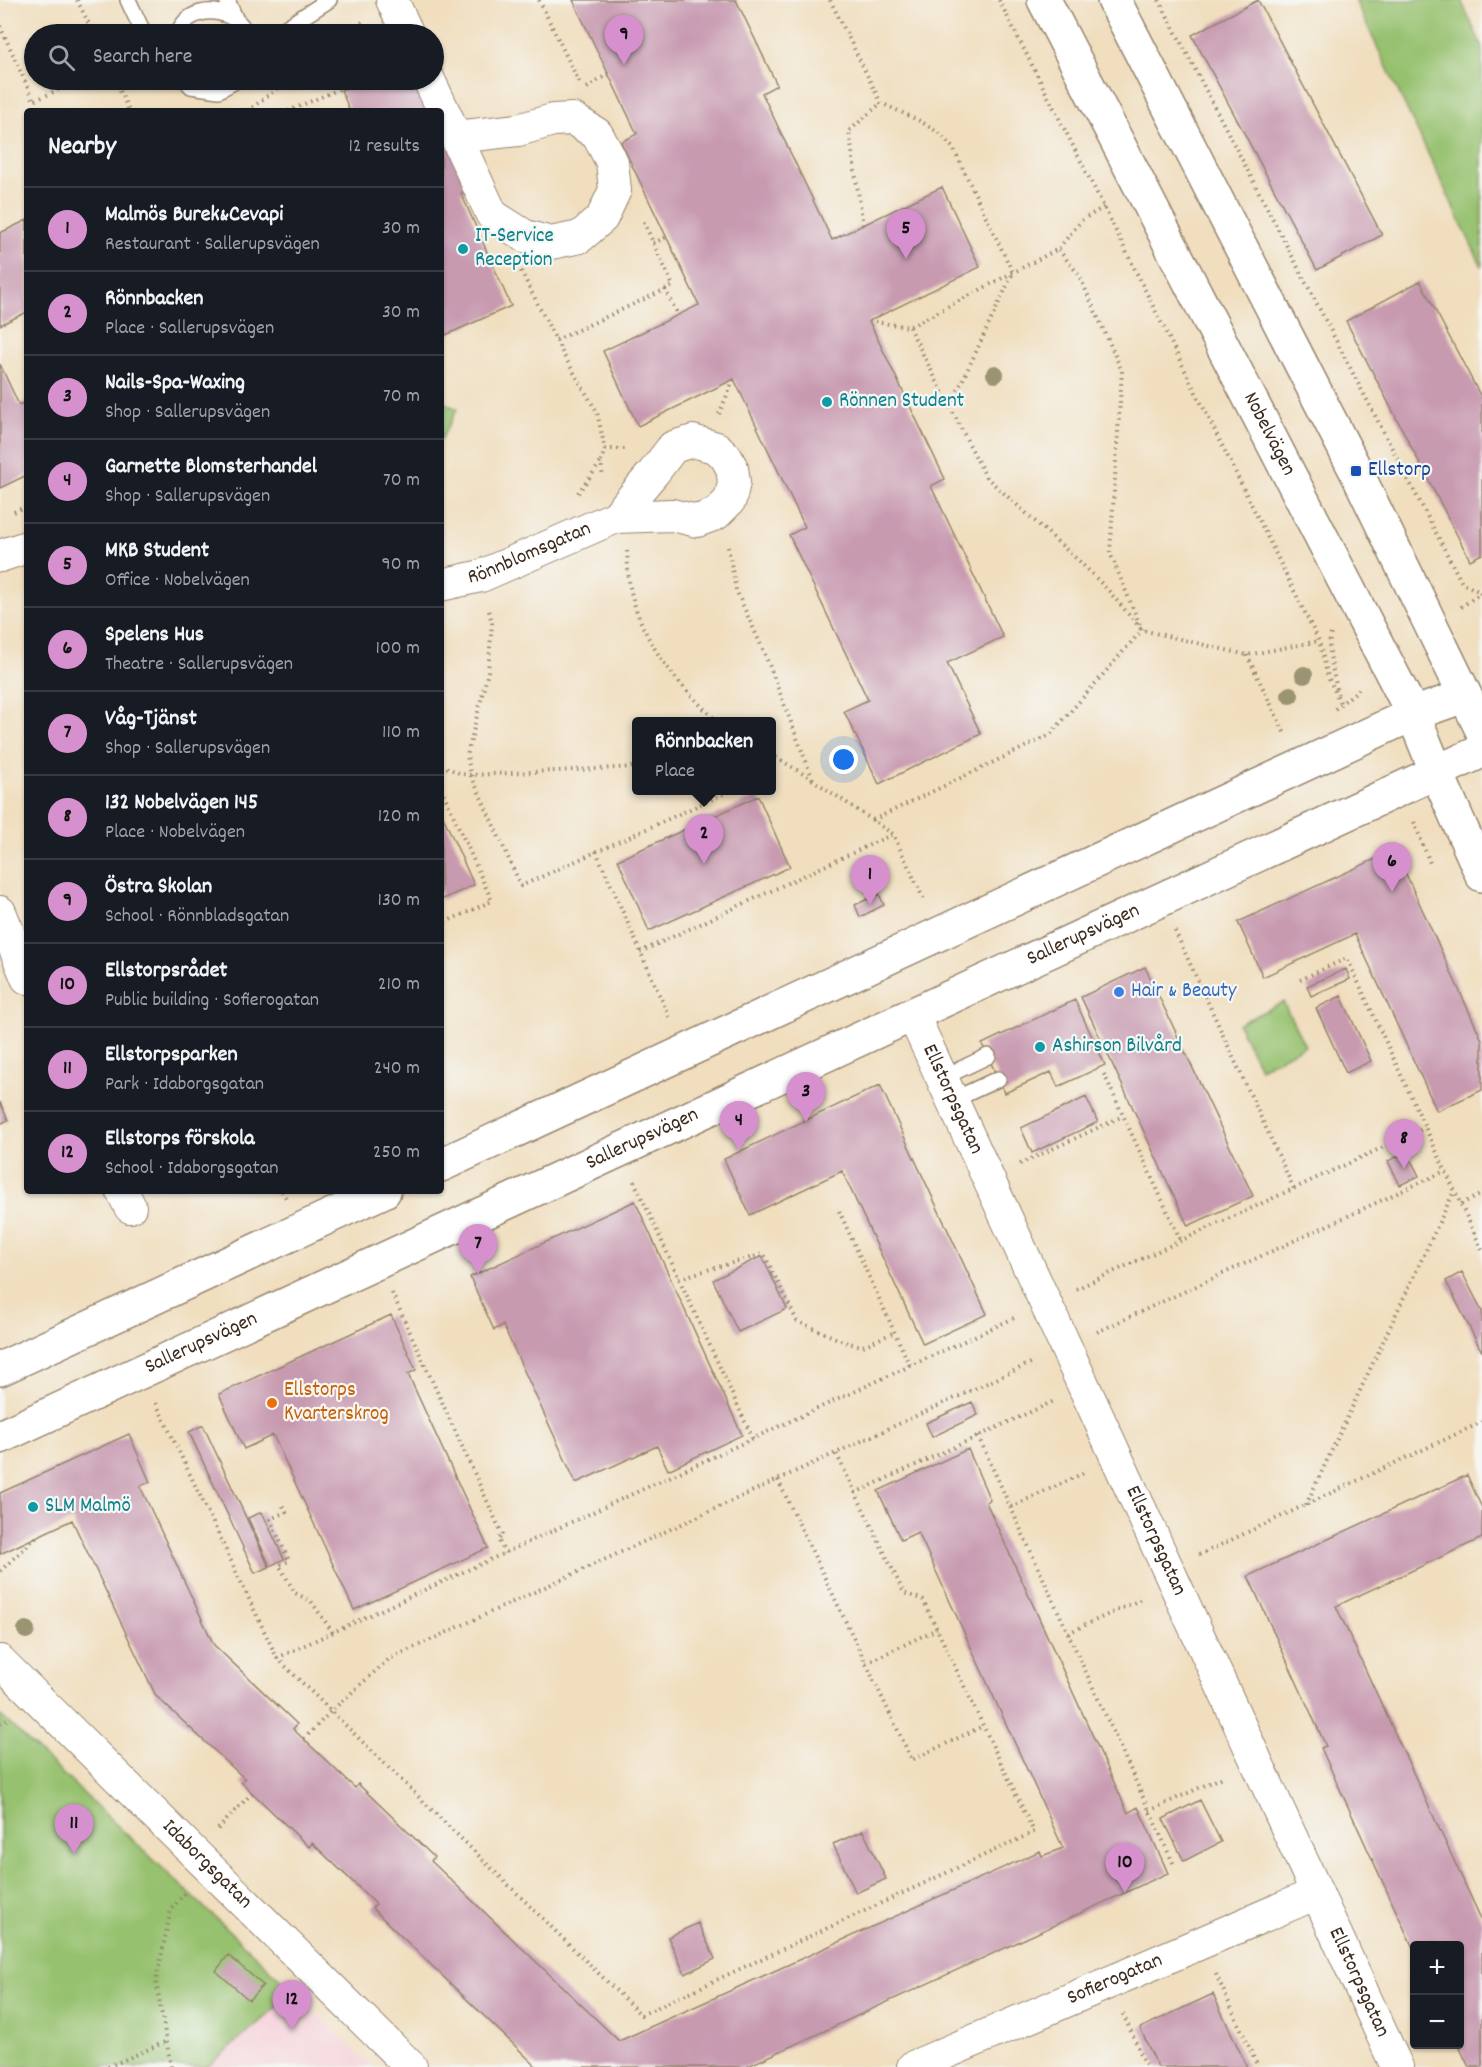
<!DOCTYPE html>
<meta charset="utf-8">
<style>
:root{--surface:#171b24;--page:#20242c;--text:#f1f3f6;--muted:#9ea1a6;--line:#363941;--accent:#d690ce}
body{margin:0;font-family:Dekko,sans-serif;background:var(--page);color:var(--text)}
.controls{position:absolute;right:18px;bottom:18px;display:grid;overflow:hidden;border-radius:6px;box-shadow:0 2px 4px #0004}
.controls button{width:54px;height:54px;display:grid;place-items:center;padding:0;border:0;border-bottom:2px solid var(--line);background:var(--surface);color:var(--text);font:30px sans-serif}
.you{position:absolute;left:844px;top:760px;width:21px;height:21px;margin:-15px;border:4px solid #fff;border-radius:50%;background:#1a73e8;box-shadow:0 0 0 9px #1a73e833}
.badge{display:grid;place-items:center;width:39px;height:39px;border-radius:50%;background:var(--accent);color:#111;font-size:20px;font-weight:700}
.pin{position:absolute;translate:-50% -50px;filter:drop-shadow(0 2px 3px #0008)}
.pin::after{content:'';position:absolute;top:32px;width:21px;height:18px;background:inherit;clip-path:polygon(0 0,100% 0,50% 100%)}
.popup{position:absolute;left:632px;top:717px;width:144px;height:78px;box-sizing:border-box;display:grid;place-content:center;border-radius:6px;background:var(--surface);filter:drop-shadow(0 2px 4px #0005);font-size:20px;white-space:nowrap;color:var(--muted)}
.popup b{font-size:22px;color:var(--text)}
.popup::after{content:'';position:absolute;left:50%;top:100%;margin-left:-12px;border:12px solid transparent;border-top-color:var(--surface)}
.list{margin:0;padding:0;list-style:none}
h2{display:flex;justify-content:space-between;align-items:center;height:78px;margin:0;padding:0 24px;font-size:26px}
h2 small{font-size:20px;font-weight:400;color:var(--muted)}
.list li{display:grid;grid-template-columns:39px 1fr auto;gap:18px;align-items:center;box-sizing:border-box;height:84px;padding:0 24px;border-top:2px solid var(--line)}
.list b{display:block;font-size:22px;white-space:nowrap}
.list p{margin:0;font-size:20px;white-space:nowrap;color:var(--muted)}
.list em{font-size:20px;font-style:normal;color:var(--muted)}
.icon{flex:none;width:33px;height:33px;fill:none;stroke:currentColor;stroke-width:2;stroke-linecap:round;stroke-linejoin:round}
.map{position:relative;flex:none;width:1482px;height:2067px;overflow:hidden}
.search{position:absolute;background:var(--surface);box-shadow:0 2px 4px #0004;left:24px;top:24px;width:420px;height:66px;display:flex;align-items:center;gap:15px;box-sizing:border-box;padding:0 21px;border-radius:33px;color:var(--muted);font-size:22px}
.panel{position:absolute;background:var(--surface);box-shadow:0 2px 4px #0004;left:24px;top:108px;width:420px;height:1086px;border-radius:6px}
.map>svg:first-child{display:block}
.built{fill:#f6cfd8}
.green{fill:#96c16e;stroke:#687646;stroke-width:1.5}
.building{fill:#c79ab0}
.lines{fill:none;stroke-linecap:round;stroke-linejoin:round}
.service-casing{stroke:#96846e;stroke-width:18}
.minor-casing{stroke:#96846e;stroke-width:34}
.secondary-casing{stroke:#96846e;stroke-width:36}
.path{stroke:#96846e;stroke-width:4;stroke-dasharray:1.5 4.5;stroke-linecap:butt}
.service{stroke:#fff;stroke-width:15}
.minor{stroke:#fff;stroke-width:32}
.secondary{stroke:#fff;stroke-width:33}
.tree{fill:#9b9473}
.culture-dot{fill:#0f9aa8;stroke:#f6f6f2;stroke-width:2}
.transit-dot{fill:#1a4fb4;stroke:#f6f6f2;stroke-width:2}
.shop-dot{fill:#3f7fe0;stroke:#f6f6f2;stroke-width:2}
.food-dot{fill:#e8710a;stroke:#f6f6f2;stroke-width:2}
.labels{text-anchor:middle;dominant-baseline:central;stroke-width:4.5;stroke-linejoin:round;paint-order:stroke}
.culture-label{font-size:21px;fill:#0d838f;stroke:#f6f6f2;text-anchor:start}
.street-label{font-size:21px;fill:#3b2a1e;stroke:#f6f6f2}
.transit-label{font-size:21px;fill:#164399;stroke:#f6f6f2;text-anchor:start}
.shop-label{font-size:21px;fill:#366cbe;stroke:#f6f6f2;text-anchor:start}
.food-label{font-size:21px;fill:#c56008;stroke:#f6f6f2;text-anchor:start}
</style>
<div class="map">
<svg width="1482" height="2067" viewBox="0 0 1482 2067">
<rect width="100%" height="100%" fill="#f6f6f2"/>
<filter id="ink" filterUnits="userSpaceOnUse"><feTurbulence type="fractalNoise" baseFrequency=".0167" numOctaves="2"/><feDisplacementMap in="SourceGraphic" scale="12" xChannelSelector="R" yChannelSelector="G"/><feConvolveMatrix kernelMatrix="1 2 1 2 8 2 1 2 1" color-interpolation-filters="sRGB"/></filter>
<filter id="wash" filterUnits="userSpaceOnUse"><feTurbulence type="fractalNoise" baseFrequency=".008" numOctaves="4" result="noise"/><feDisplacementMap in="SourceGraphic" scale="24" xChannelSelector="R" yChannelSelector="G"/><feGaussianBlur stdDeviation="1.35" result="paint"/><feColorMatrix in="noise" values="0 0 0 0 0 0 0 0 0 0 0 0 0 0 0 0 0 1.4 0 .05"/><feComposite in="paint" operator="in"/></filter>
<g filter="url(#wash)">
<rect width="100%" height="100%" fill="#f0debe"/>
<path class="built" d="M 294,1992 L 372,2067 L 207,2067 Z"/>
<path class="green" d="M 1355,0 L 1461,0 L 1482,47 L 1482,267 Z
M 441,401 L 457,409 L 441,440 Z
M 1283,1002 L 1305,1046 L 1260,1068 L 1238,1024 Z
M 0,1715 L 294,1992 L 207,2067 L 0,2067 Z"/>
<g id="blocks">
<path class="building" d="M 573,0 L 736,0 L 777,85 L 762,93 L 832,240 L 942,187 L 980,267 L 869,321 L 945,479 L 931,486 L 1003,637 L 947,663 L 981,734 L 879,784 L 844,711 L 868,700 L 789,535 L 805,527 L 734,379 L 638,426 L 603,351 L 699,305 L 621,142 L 637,134 Z
M 1258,0 L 1382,235 L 1317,270 L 1192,35 Z
M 365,80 L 422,80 L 436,111 L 350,111 L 341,90 Z
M 441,123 L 470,188 L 461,193 L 511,306 L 441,337 Z
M 27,220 L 27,312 L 0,325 L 0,233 Z
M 1420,281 L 1482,399 L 1482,554 L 1470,560 L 1346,321 Z
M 0,364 L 19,405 L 27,401 L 27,475 L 0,488 Z
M 758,796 L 790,867 L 649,931 L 618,860 Z
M 441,812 L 474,885 L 441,900 Z
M 1395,850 L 1482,1040 L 1482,1090 L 1437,1111 L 1355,934 L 1263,977 L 1238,922 Z
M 879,894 L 884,905 L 860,917 L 855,905 Z
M 1145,967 L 1253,1196 L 1188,1226 L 1081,997 Z
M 1346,969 L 1350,979 L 1311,996 L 1307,986 Z
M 1341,996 L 1371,1061 L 1346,1073 L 1316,1008 Z
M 1075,1000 L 1105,1065 L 1058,1087 L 1051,1072 L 1005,1093 L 982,1044 Z
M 880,1085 L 987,1314 L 923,1344 L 842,1171 L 750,1215 L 724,1159 Z
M 1086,1097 L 1098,1122 L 1032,1153 L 1021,1128 Z
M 0,1102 L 8,1120 L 0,1124 Z
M 1407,1152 L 1419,1176 L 1400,1185 L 1388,1161 Z
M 635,1201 L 742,1435 L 668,1470 L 657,1446 L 576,1483 L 503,1325 L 494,1330 L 470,1277 Z
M 762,1256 L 787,1309 L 738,1332 L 713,1280 Z
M 1462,1272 L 1482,1311 L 1482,1352 L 1446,1281 Z
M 391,1315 L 416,1370 L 408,1374 L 488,1548 L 354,1610 L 273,1435 L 244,1449 L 219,1394 Z
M 972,1402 L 978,1415 L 932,1437 L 926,1423 Z
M 203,1425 L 269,1567 L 255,1573 L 189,1432 Z
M 129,1434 L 150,1482 L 140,1486 L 214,1645 L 297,1724 L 293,1729 L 355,1788 L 358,1784 L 434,1857 L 431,1861 L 619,2041 L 1040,1851 L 1042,1856 L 1063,1848 L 918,1532 L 901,1540 L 878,1491 L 968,1449 L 990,1500 L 986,1502 L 1128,1813 L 1138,1807 L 1168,1873 L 746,2067 L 537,2067 L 372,1908 L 376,1904 L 312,1843 L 309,1847 L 241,1782 L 245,1779 L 156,1696 L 72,1520 L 0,1554 L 0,1493 Z
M 1467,1475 L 1482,1508 L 1482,1538 L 1336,1606 L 1482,1921 L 1482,2067 L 1469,2067 L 1458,2044 L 1460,1946 L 1414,1946 L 1414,1950 L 1321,1748 L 1326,1746 L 1248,1576 Z
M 262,1512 L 284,1559 L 270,1566 L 248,1518 Z
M 1200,1800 L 1221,1842 L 1184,1861 L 1163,1819 Z
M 863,1831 L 886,1879 L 856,1893 L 833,1844 Z
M 698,1923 L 715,1959 L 685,1974 L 668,1937 Z
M 228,1955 L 263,1985 L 249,2000 L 216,1971 Z
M 1213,1994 L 1247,2067 L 1158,2067 L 1140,2028 Z"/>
</g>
</g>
<g filter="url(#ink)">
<use href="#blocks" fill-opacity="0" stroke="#96846e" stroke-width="1.5"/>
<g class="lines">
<g class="service-casing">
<path id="service" d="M 128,0 L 143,32 L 150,34
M 227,0 L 235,18
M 177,34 C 179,31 182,25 185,22 C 202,4 238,11 246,34
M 276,34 L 329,0
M 186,80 L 191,86 L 219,90 L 237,80
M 942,1078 L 988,1056
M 953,1100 L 998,1079"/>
</g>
<g class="minor-casing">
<g id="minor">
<path d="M 392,0 L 408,34"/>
<path d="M 429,80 L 456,137 L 492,215 L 525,236 L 551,243 L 580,237 L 602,218 L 615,190 L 612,162 L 597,134 L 573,119 L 553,120 L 518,130 L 456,137"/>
<path d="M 0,556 L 27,547"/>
<path id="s1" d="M 441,585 L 481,576 L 616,517 L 672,515 L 697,521 L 716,514 L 730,500 L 734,482 L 732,468 L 726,457 L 717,448 L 693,441 L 673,447 L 654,472 L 616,517"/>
<path d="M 0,912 L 27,978"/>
<path id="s2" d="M 913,1015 L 1397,2067"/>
<path d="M 122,1191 L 130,1207"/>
<path id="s3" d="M 0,1661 L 411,2067"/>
<path id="s4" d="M 913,2067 L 1317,1893"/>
</g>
</g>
<g class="secondary-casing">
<g id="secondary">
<path id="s5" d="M 1044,0 L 1413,714 L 1437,773 L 1482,875"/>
<path d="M 1114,0 L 1356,471 L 1482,730"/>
<path d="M 441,1165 L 1413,714 L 1464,696"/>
<path d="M 0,1369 L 384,1191"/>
<path id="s6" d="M 0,1437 L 1482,751"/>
</g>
</g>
<path class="path" d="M 77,0 L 94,34
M 539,0 L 581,86
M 830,0 L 881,103 L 920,121 L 939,133 L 953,148 L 1013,273 L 950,407
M 999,0 L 1104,207 L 1319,641 L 1328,677 L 1341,704
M 1159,0 L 1462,583 L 1480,592 L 1482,598
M 0,26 L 34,101 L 79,80
M 347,34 L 365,20
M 115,80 L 129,111
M 587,88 L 608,74
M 241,110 L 249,110 L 288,80
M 288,111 L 361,80
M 863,225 L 849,131 L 881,103
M 653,243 L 667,237
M 521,271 L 563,354 L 597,412 L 605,449 L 601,462 L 603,478
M 665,289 L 678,315
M 869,321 L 909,327 L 1058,249 L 1082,220 L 1104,207
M 909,327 L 986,477 L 1080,562 L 1107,589 L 1142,630 L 1247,655 L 1319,641
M 556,340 L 673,286 L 642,218
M 719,414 L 734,379
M 605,449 L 628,449
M 578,493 L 601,462
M 14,512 L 27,506
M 728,547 L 736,590 L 765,654 L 813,780
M 627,551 C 628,564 628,579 631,592 C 644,646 679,686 718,722
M 1461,607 L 1482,592
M 489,611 L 492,623 L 488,672 L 467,756 L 471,775 L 521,886 L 732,790
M 1331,634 C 1326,649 1335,678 1338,694
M 1247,655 L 1285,734
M 1335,709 L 1359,689
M 771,754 L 813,780 L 893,834 L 925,902
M 441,765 L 461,774 L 471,775 L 636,767
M 441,788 L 492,901 L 441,924
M 873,820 L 1050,735 L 1142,630 L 1110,553 L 1122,371 L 1079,275 L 1058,249
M 1414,822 L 1430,863
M 596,851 L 671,1021
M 1175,931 L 1294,1189
M 640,952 L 893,834
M 1300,980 L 1347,958 L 1482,1250
M 1104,1074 L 1181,1241
M 1020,1164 L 1123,1116
M 634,1181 L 753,1439
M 282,1191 L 286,1198
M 1461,1204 L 1482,1194
M 839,1211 L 910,1366
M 679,1278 L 764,1254 L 797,1321 L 847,1343 L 863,1346 L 895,1332
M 1076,1289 L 1425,1128
M 392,1293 L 503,1536 L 498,1539 L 505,1553
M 1097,1332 L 1445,1171
M 156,1403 L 277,1658 L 641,2015 L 1034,1832 L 923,1600 L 904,1593 L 836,1453
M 978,1436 L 1174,1865
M 778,1480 L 912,1760 L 983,1726
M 855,1493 L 1054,1401
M 1306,1505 L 1454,1191
M 283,1506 L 286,1512 L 270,1519 L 289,1561 L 279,1565 L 295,1593 L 311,1601 L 333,1633
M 1011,1507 L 1086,1472
M 1199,1555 L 1482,1422
M 0,1571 L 38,1536
M 1068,1633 L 1144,1598
M 277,1658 L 1014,1318
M 866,1663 L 937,1629
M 0,1723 L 10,1718
M 304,1739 L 331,1711 L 389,1659 L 1033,1362
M 1149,1811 L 1225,1776
M 218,1829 L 252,1793
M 1216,1974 L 1258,2067
M 1123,2014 L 1147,2067
M 108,2067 L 167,2041
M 171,2067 L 156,1981 L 171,1909 L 186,1892"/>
<use href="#service" class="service"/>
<use href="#minor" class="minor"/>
<use href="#secondary" class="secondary"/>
</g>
<g class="tree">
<circle cx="995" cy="374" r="9"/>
<circle cx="1304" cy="675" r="9"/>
<circle cx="1290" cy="695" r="9"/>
<circle cx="26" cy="1630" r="9"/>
</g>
</g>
<g class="culture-dot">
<circle cx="463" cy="249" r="6"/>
<circle cx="827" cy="402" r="6"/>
<circle cx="1040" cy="1047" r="6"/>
<circle cx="33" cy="1507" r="6"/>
</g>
<rect class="transit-dot" x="1350" y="465" width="12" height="12" rx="3"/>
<circle class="shop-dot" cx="1119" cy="992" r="6"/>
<circle class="food-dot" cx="272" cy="1403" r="6"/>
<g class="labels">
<g class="culture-label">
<text x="475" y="237">IT-Service<tspan x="475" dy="24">Reception</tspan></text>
<text x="839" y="402">Rönnen Student</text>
<text x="1052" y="1047">Ashirson Bilvård</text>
<text x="45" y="1507">SLM Malmö</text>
</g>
<g class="street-label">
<text stroke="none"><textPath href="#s5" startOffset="489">Nobelvägen</textPath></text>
<text stroke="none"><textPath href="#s1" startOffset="94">Rönnblomsgatan</textPath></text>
<text stroke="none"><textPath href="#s6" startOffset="1194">Sallerupsvägen</textPath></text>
<text stroke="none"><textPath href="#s2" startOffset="93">Ellstorpsgatan</textPath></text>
<text stroke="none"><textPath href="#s6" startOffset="708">Sallerupsvägen</textPath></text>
<text stroke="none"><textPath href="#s6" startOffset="222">Sallerupsvägen</textPath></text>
<text stroke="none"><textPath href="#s2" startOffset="579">Ellstorpsgatan</textPath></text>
<text stroke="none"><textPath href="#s3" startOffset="290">Idaborgsgatan</textPath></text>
<text stroke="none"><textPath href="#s4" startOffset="220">Sofierogatan</textPath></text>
<text stroke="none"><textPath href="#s2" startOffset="1065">Ellstorpsgatan</textPath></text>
</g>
<g class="transit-label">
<text x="1368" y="471">Ellstorp</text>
</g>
<g class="shop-label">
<text x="1131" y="992">Hair &amp; Beauty</text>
</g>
<g class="food-label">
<text x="284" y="1391">Ellstorps<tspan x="284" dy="24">Kvarterskrog</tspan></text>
</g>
</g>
</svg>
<div class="controls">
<button>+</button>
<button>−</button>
</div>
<div class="you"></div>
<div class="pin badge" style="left:870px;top:905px">1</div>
<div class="pin badge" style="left:704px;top:864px">2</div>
<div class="popup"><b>Rönnbacken</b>Place</div>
<div class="pin badge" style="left:806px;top:1122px">3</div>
<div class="pin badge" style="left:739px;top:1151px">4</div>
<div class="pin badge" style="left:906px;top:259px">5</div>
<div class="pin badge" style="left:1392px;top:892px">6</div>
<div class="pin badge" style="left:478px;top:1274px">7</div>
<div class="pin badge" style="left:1404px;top:1169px">8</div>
<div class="pin badge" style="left:624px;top:65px">9</div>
<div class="pin badge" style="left:1125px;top:1893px">10</div>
<div class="pin badge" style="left:74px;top:1854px">11</div>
<div class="pin badge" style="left:292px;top:2030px">12</div>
<div class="search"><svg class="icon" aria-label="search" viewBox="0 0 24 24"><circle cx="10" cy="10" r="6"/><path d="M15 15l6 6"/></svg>Search here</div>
<section class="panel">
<h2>Nearby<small>12 results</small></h2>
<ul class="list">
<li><span class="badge">1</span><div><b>Malmös Burek&amp;Cevapi</b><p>Restaurant · Sallerupsvägen</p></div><em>30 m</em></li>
<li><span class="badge">2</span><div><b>Rönnbacken</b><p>Place · Sallerupsvägen</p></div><em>30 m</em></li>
<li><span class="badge">3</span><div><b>Nails-Spa-Waxing</b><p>Shop · Sallerupsvägen</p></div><em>70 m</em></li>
<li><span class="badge">4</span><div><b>Garnette Blomsterhandel</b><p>Shop · Sallerupsvägen</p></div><em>70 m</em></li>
<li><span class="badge">5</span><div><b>MKB Student</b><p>Office · Nobelvägen</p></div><em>90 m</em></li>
<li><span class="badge">6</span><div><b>Spelens Hus</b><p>Theatre · Sallerupsvägen</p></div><em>100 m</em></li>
<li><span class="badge">7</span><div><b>Våg-Tjänst</b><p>Shop · Sallerupsvägen</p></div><em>110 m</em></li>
<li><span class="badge">8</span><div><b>132 Nobelvägen 145</b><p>Place · Nobelvägen</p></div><em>120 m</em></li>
<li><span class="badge">9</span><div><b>Östra Skolan</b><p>School · Rönnbladsgatan</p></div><em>130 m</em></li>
<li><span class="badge">10</span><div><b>Ellstorpsrådet</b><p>Public building · Sofierogatan</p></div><em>210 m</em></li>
<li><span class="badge">11</span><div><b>Ellstorpsparken</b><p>Park · Idaborgsgatan</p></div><em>240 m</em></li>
<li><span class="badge">12</span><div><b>Ellstorps förskola</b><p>School · Idaborgsgatan</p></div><em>250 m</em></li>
</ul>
</section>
</div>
